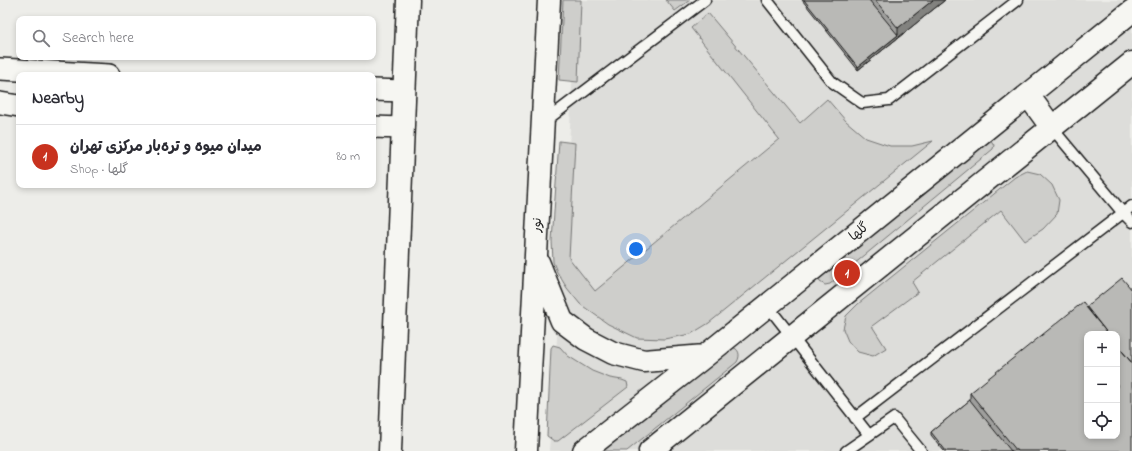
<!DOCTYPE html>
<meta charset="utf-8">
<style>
:root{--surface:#fff;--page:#f2f2f3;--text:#2b2b33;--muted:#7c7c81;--line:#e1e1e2;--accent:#c8321e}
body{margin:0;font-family:"Indie Flower","Playpen Sans Arabic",sans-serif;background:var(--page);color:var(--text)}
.controls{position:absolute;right:12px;bottom:12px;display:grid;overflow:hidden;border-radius:8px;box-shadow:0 2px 6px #0003}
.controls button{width:36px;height:36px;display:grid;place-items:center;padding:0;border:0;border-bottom:1px solid var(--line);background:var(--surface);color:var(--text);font:20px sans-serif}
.you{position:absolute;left:636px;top:249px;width:14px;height:14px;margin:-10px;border:3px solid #fff;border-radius:50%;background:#1a73e8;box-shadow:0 0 0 6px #1a73e833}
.badge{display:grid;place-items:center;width:26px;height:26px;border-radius:50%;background:var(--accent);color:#fff;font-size:13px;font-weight:700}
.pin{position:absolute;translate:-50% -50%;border:2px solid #fff;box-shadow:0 1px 4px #0006}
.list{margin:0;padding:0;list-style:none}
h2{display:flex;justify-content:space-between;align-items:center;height:52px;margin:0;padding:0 16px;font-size:17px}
h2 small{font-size:13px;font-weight:400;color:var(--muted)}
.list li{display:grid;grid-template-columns:26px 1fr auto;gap:12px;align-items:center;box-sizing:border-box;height:64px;padding:0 16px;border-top:1px solid var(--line)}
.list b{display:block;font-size:15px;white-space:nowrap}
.list p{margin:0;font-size:13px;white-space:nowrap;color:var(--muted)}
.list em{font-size:13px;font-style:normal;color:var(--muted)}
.icon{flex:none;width:22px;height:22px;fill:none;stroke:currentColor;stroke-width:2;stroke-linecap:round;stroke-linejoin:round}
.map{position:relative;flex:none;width:1132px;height:451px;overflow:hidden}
.search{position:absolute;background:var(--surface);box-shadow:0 2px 6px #0003;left:16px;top:16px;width:360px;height:44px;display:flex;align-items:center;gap:10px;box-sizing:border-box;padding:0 14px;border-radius:8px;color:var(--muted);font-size:15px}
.panel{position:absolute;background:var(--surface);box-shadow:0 2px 6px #0003;left:16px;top:72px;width:360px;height:116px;border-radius:8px}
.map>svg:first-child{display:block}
.built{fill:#ddddda;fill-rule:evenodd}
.green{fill:#cececb;stroke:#757574}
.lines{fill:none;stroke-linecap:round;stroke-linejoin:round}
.lane-casing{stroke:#1c1c1c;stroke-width:13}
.street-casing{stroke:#1c1c1c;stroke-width:24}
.secondary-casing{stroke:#1c1c1c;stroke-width:25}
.lane{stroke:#f6f6f2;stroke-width:10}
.street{stroke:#f6f6f2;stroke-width:21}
.secondary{stroke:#f6f6f2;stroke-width:22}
.wall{fill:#9f9f9d;stroke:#1c1c1c}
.shaded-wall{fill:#82827f;stroke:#1c1c1c}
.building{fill:#b9b9b6;stroke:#1c1c1c}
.labels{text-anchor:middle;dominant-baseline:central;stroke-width:3.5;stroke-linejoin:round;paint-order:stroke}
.street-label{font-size:13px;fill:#1c1c1c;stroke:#f6f6f2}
</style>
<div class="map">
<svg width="1132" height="451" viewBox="0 0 1132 451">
<rect width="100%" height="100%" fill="#edede9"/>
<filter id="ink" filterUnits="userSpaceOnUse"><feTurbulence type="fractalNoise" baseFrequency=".025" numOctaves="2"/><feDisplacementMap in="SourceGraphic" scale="8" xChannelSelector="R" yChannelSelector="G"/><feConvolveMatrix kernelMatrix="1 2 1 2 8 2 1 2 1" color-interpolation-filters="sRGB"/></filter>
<g filter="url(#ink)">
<path class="built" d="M 576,0 L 1132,0 L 1132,451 L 549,451 L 566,212 ZM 1087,334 L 1117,334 L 1117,436 L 1087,436 Z"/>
<path class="green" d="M 563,0 L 581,0 L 578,82 L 559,80 Z
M 666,0 L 690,0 L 675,11 Z
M 708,13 L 800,123 L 827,99 L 846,121 L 866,138 L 890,146 L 912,146 L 933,141 L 709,323 L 691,334 L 664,339 L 637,338 L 608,324 L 580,304 L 567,288 L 557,272 L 553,262 L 552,241 L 559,141 L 575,143 L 569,258 L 595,291 L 779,139 L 691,28 Z
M 990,139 L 994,145 L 993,149 L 830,284 L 825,285 L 820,282 L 818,278 Z
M 1027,171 L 1040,174 L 1052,185 L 1059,200 L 1057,214 L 1043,229 L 1025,241 L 1001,210 L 912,282 L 918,292 L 872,326 L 886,348 L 873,356 L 858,352 L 848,341 L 843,329 L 846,316 L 858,304 L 1015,177 Z
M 553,345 L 560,347 L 568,356 L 592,371 L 610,378 L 622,380 L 627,382 L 628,387 L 558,441 L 554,441 L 547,436 L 551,348 Z
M 731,347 C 739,348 741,355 737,362 L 627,451 L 599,451 Z"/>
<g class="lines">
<g class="lane-casing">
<path id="lane" d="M 767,0 L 832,82 L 862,103 L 889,100 L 1018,0
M 544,122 L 705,0
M 1052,128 L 1123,213 L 1132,222
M 767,305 L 869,435
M 855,418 L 1132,206
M 846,451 L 894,418 L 921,451"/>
</g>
<g class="street-casing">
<path id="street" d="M 0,69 L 109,75
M 373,90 L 404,91
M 0,103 L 19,106
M 373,127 L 402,128"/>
</g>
<g class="secondary-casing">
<path id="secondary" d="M 1028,95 L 1052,128
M 538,262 L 562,321 L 586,339 L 613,353 L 644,361 L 705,356
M 390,451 L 408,0
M 526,451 L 549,0
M 584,451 L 705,356 L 1132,11
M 650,451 L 1132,63"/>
</g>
<use href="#lane" class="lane"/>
<use href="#street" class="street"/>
<use href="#secondary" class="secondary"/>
</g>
<path class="wall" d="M 802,0 L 945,0 L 858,70 Z
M 970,393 L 1132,451 L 944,451 L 931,435 L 931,432 L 970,400 Z"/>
<path class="shaded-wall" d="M 933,0 L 945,0 L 858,70 L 858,67 L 898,35 L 898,28 Z"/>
<path class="building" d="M 804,0 L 869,0 L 898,35 L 858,67 Z
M 875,0 L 933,0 L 898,28 Z
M 1122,278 L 1132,290 L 1132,363 L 1117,345 L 1117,334 L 1108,334 L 1086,307 Z
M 1083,302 L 1108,334 L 1087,334 L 1087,436 L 1117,436 L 1117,345 L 1132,363 L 1132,451 L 1017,451 L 970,393 Z
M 970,400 L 1011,451 L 946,451 L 931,432 Z"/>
</g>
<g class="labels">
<g class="street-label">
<text transform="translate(537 225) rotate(-87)">نور</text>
<text transform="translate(859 232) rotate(-39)">گلها</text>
</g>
</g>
</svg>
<div class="controls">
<button>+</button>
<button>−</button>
<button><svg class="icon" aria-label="locate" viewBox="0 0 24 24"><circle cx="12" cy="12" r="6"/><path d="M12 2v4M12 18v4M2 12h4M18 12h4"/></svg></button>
</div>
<div class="you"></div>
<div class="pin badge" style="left:847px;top:273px">1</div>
<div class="search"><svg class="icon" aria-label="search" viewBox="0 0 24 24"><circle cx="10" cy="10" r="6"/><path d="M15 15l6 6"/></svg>Search here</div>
<section class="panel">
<h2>Nearby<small></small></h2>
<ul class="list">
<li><span class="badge">1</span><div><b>میدان میوه و تره‌بار مرکزی تهران</b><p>Shop · گلها</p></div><em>80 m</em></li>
</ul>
</section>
</div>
